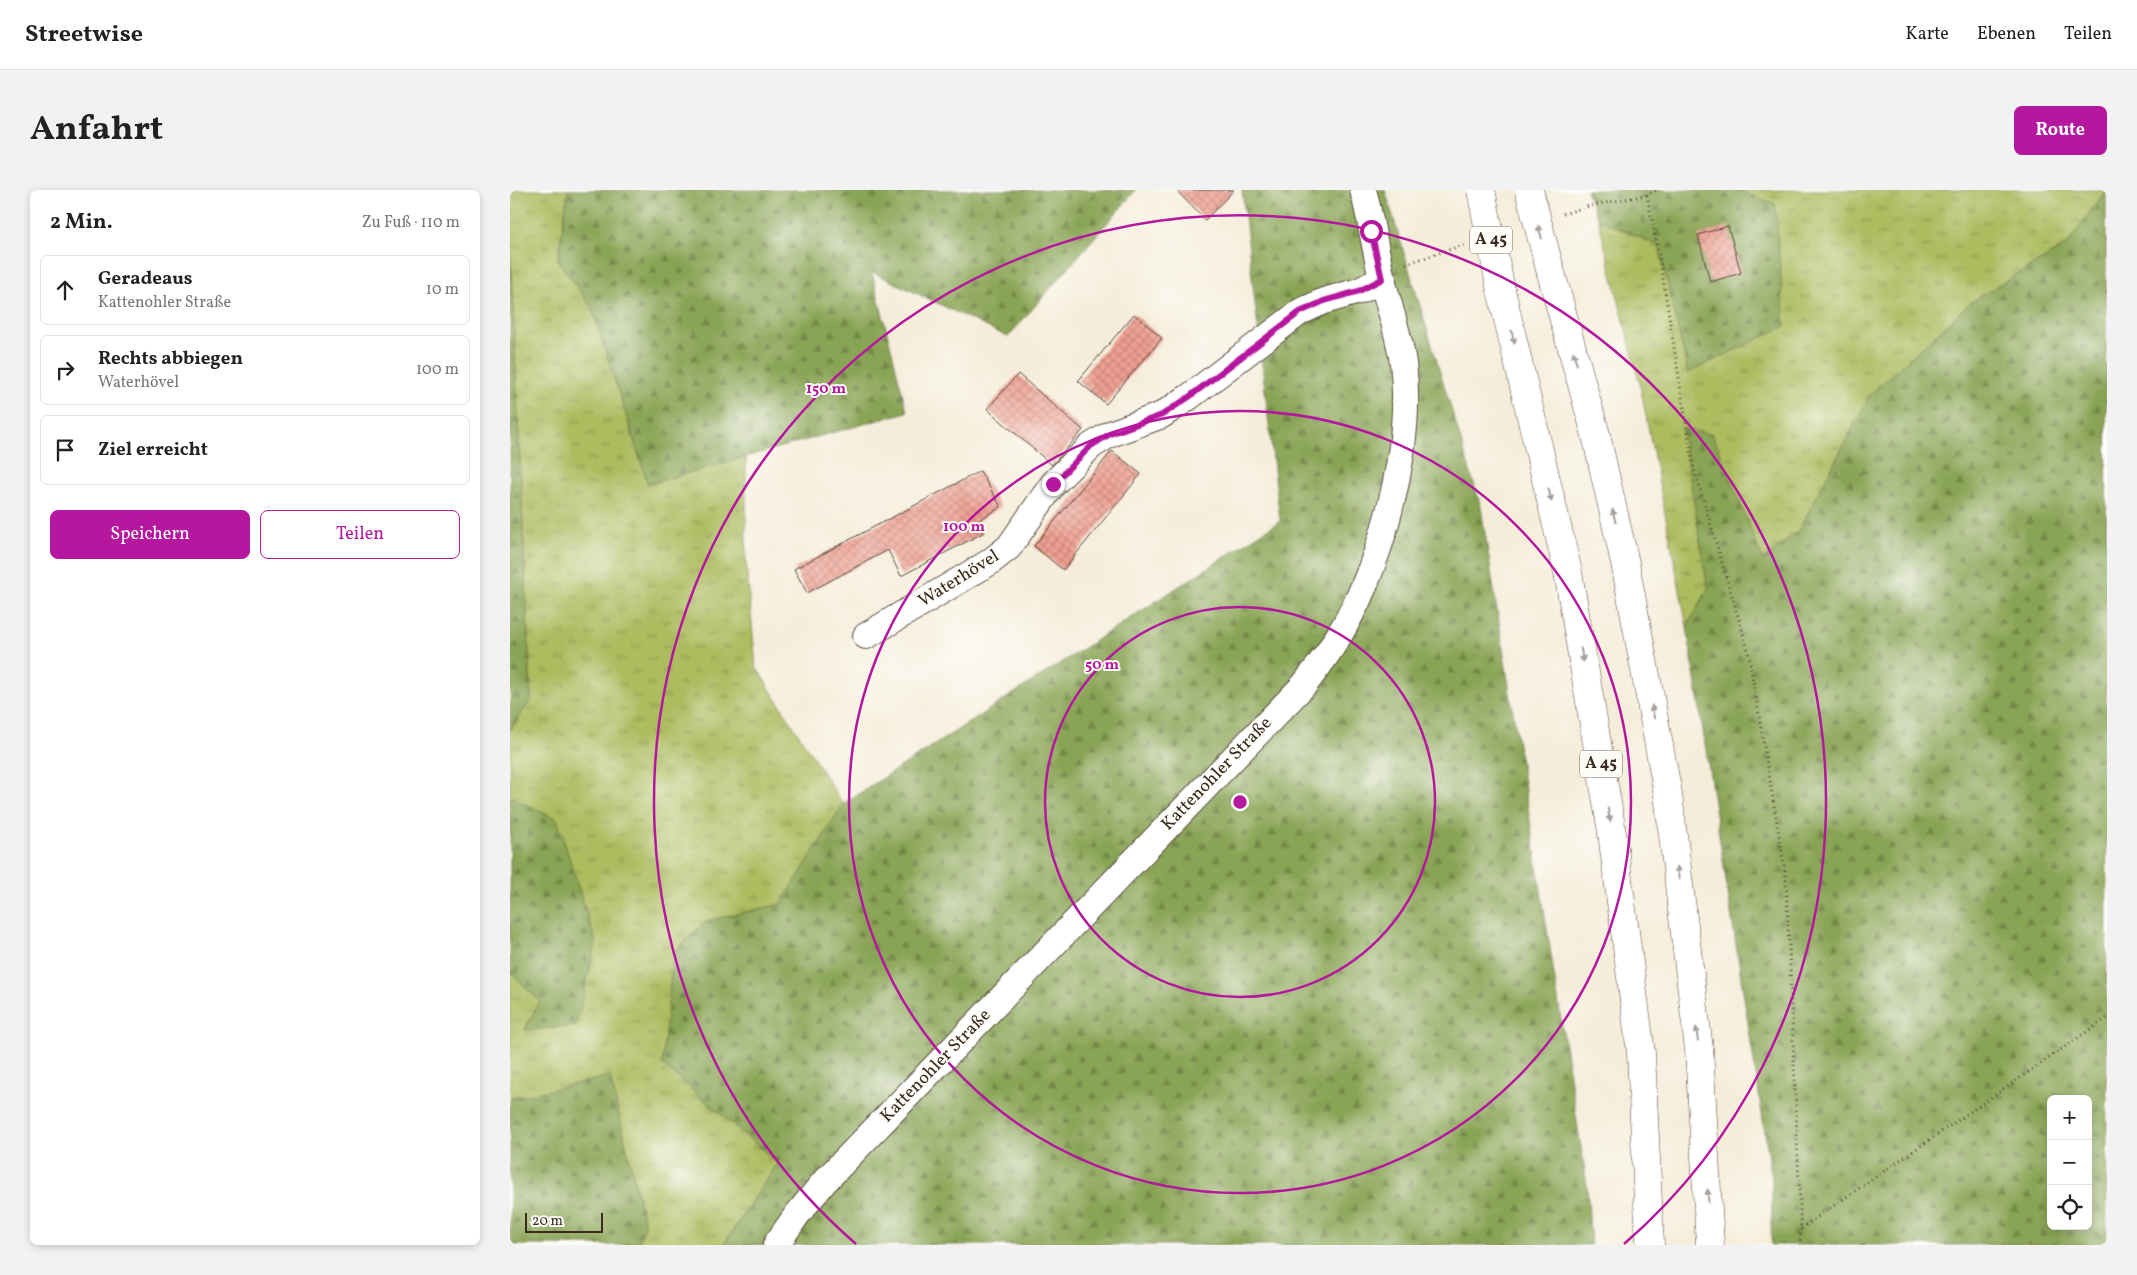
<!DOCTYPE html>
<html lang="de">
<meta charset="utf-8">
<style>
:root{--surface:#fff;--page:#f2f2f2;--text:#222;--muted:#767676;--line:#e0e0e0;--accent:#b5179e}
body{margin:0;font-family:Vollkorn,serif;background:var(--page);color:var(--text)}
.controls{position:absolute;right:15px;bottom:15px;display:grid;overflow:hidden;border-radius:8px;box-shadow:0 2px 8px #0003}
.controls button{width:45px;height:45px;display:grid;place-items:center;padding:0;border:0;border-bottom:1px solid var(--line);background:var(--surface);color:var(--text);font:25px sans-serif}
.scale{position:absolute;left:15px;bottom:12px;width:78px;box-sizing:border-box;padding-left:5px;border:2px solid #3b2a1e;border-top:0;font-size:14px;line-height:18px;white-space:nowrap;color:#3b2a1e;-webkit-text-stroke:4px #fdfcf7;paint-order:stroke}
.stop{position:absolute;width:15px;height:15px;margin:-11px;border:4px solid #b5179e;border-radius:50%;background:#fff}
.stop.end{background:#b5179e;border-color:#fff;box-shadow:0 1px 5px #0008}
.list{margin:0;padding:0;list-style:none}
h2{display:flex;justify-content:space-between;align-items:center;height:65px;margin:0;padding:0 20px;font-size:21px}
h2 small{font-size:16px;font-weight:400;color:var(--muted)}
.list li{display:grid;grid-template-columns:32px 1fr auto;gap:15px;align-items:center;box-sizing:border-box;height:70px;margin:0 10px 10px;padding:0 10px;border:1px solid var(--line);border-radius:8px}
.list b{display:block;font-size:19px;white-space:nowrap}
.list p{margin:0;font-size:16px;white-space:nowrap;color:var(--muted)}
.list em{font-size:16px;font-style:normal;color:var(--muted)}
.actions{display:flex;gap:10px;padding:15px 20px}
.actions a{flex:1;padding:11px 0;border:1px solid var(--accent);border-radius:8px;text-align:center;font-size:18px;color:var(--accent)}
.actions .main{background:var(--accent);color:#fff}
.icon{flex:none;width:28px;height:28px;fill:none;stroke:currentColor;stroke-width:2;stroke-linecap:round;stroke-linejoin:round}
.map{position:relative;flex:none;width:1597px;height:1055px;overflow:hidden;border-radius:8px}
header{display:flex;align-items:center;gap:30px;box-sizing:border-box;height:70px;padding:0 25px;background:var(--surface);border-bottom:1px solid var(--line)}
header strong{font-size:24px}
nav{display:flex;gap:28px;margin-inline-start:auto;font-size:18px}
.intro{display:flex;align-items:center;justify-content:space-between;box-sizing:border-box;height:120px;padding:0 30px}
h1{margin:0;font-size:35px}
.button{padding:12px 22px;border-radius:8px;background:var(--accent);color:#fff;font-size:18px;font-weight:700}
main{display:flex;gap:30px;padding:0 30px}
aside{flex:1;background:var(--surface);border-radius:8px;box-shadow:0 2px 8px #0003}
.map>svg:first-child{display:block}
.grass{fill:url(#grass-tufts);stroke:#74733e}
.forest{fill:url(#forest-firs);stroke:#62673a;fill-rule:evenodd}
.building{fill:url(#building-cross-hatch)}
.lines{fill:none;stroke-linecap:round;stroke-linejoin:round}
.minor-casing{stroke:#57473a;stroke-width:28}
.highway-casing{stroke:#57473a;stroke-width:29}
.path{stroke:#57473a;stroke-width:3;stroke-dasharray:1 4;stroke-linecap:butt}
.minor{stroke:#fff;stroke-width:26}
.highway{stroke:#fff;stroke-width:28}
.highway-bridge-casing{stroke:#57473a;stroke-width:29;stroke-linecap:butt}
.highway-bridge{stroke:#fff;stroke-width:28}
.oneway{fill:#a79f9a}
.route{stroke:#b5179e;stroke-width:6}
.ring{fill:none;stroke:#b5179e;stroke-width:2.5}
.labels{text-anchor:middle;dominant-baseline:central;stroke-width:4;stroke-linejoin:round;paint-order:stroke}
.shield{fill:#fdfcf7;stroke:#75695f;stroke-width:1}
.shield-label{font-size:16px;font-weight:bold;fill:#3b2a1e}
.street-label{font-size:18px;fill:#3b2a1e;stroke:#fdfcf7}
.centre{fill:#b5179e;stroke:#fdfcf7;stroke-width:2.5}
.ring-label{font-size:15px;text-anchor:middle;font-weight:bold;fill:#b5179e;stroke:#fdfcf7;stroke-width:4;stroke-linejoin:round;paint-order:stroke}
</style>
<header>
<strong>Streetwise</strong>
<nav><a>Karte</a><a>Ebenen</a><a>Teilen</a></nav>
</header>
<div class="intro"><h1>Anfahrt</h1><a class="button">Route</a></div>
<main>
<aside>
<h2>2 Min.<small>Zu Fuß · 110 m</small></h2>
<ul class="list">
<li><svg class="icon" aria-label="ahead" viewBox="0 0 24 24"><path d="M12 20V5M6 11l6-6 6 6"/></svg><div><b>Geradeaus</b><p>Kattenohler Straße</p></div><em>10 m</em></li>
<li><svg class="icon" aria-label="right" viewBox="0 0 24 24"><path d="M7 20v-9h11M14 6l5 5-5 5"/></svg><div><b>Rechts abbiegen</b><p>Waterhövel</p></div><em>100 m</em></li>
<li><svg class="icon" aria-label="arrive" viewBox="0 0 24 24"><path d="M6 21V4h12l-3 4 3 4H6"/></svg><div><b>Ziel erreicht</b></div></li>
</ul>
<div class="actions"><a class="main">Speichern</a><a>Teilen</a></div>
</aside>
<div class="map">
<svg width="1597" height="1055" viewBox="0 0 1597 1055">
<defs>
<pattern id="grass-tufts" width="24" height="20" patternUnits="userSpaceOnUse" patternTransform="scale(1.25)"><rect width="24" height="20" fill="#acbc5e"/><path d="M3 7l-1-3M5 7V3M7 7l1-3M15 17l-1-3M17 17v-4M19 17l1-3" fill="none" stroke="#8d994d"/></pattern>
<pattern id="forest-firs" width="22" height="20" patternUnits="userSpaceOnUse" patternTransform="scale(1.25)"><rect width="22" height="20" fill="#89a455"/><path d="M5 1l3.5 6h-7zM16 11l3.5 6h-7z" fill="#718646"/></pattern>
<pattern id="building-cross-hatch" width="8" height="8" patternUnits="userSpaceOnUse" patternTransform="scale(1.25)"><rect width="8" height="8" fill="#f0a092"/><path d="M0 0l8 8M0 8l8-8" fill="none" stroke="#c48377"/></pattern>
</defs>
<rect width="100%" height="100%" fill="#fdfcf7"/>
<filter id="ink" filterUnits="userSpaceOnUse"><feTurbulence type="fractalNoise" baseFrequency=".02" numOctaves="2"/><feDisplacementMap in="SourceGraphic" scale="10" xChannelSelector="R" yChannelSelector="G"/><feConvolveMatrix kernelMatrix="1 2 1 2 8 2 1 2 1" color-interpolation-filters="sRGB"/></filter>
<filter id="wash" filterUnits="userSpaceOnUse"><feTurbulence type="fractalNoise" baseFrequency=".0096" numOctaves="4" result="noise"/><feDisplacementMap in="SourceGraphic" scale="20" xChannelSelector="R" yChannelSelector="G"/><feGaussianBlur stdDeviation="1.12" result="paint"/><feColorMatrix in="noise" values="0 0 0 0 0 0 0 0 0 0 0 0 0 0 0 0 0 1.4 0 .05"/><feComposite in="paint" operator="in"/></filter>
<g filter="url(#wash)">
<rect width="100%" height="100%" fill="#f5edd9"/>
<path class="grass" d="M 0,0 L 58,0 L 48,70 L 82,118 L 138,294 L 236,267 L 236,370 L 246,477 L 333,614 L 272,714 L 196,731 L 152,874 L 268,973 L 213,1055 L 127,1055 L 135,1037 L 100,887 L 0,909 L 0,782 L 30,811 L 15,839 L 66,836 L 47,630 L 0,607 L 0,540 L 21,510 L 0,54 Z
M 1227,0 L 1596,0 L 1558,54 L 1461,112 L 1360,205 L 1289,340 L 1253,371 L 1202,244 L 1172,240 L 1198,399 L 1177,437 L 1130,195 L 1088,29 L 1149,56 L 1178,182 L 1265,14 Z"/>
<path class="forest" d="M 58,0 L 626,0 L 498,147 L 362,82 L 397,222 L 138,294 L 82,118 L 48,70 Z
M 732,0 L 875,0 L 971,317 L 1077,995 L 1081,1055 L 213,1055 L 268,973 L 152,874 L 163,763 L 196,731 L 271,714 L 333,614 L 770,331 Z
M 1076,0 L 1227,0 L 1265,14 L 1275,136 L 1178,183 L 1149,56 L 1088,29 Z
M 1596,0 L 1597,1055 L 1261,1055 L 1262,989 L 1177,437 L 1198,399 L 1172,239 L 1202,244 L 1253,370 L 1289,340 L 1360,205 L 1461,112 L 1558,54 ZM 1541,909 L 1578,909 L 1578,1036 L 1541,1036 Z
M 0,54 L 21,510 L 0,540 Z
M 0,607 L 47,629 L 86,753 L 66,836 L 15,840 L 30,811 L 0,782 Z
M 100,886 L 135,1037 L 127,1055 L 0,1055 L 0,909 Z"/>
<g id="blocks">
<path class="building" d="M 666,0 L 724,0 L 695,30 Z
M 1218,36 L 1231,83 L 1200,92 L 1188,45 Z
M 624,124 L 652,148 L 596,214 L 568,191 Z
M 508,184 L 573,240 L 542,275 L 477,219 Z
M 602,261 L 631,284 L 553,380 L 524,356 Z
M 470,281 L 491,317 L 467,331 L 473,343 L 391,386 L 378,360 L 297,403 L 284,379 Z"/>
</g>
</g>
<g filter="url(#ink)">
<use href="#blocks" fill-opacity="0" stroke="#57473a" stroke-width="1"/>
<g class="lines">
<g class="minor-casing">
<path id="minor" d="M 356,446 L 480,372 L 499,357 L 543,294 L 581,256 L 600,244 L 652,225 L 679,207 L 790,122 L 814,111 L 849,101 L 873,89
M 266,1055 L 286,1026 L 314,992 L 794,495 C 803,483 813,471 821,458 C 869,386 904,260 893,173 C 889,144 879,117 872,89 C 865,59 861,29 853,0"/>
</g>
<g class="highway-casing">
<path id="highway" d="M 1041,83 L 1086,245 L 1115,373 L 1158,604 L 1189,859 L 1200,1055
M 991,100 L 1058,382 L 1101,636 L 1131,863 L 1140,1055"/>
</g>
<path class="path" d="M 1137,5 L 1150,70 L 1183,275 L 1238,460 L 1276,687 L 1291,1039 L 1290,1055
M 1053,24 L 1079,16 L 1137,5 L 1146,0
M 896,74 L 956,54
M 1291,1038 L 1597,828"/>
<use href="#minor" class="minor"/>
<use href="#highway" class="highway"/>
<g class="highway-bridge-casing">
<path id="highway-bridge" d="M 971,0 L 991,100
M 1019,0 L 1041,83"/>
</g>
<use href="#highway-bridge" class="highway-bridge"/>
</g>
<defs><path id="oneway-solid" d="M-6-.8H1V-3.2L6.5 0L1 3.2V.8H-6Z" transform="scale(1.25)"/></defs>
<g class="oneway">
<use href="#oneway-solid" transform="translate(1030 42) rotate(-105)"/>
<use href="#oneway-solid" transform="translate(1003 147) rotate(77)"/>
<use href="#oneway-solid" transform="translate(1065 168) rotate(-105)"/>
<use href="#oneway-solid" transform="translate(1040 305) rotate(77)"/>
<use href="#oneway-solid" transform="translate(1104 326) rotate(-103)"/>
<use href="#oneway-solid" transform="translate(1072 465) rotate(80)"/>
<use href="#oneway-solid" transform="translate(1143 522) rotate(-101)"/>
<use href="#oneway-solid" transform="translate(1099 625) rotate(80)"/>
<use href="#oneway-solid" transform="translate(1168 683) rotate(-97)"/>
<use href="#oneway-solid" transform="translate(1187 844) rotate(-97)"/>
<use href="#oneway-solid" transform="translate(1198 1006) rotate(-94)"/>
</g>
</g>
<g class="lines" filter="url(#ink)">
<path class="route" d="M 543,294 L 581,256 L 600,244 L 652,225 L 679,207 L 790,122 L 814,111 L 849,101 L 872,89 L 861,41"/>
</g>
<g class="ring">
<circle cx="730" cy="612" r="195"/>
<circle cx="730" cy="612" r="391"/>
<path d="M346 1054A586 586 0 1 1 1114 1054"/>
</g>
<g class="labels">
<g class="shield">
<rect x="960" y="36.5" width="42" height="27" rx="4"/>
<rect x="1070" y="560.5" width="42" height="27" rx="4"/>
</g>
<g class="shield-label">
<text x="981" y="50">A 45</text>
<text x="1091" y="574">A 45</text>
</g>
<g class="street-label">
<text transform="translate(449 389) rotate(-32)">Waterhövel</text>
<text transform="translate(707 584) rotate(-46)">Kattenohler Straße</text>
<text transform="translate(426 876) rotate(-46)">Kattenohler Straße</text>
</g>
</g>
<circle cx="730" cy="612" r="8" class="centre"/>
<g class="ring-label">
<text x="316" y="203">150 m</text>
<text x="454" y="341">100 m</text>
<text x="592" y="479">50 m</text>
</g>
</svg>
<div class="controls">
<button>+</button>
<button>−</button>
<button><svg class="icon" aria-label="locate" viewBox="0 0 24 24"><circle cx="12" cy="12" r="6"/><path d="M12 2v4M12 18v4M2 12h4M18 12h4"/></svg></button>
</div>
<div class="scale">20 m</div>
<div class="stop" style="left:861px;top:41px"></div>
<div class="stop end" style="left:543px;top:294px"></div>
</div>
</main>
